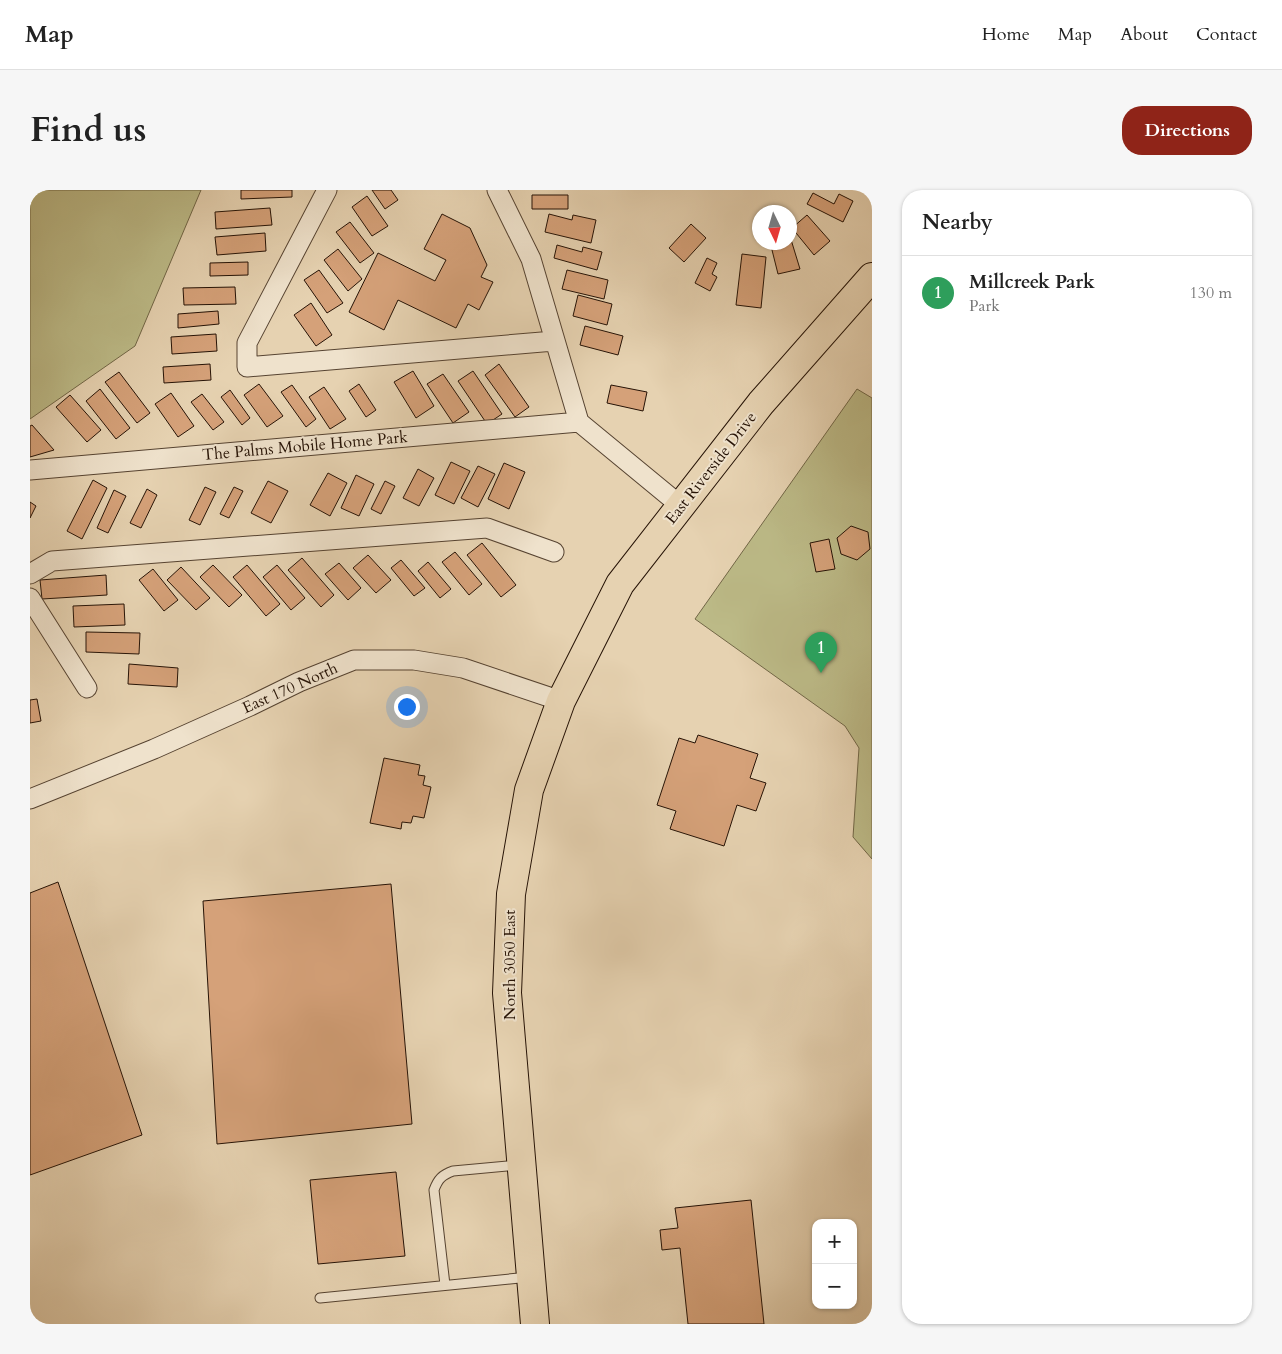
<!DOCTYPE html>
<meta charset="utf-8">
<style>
:root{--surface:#fff;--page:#f6f6f6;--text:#222;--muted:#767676;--line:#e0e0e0;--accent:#8f2418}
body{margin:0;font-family:Cardo,serif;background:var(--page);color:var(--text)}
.controls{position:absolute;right:15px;bottom:15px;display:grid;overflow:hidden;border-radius:10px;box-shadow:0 1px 4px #0004}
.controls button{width:45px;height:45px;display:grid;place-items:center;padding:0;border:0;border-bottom:1px solid var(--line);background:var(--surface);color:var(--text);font:25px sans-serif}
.compass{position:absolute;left:722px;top:15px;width:45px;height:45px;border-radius:50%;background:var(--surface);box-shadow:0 1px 4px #0004;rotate:175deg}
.you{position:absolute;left:376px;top:516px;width:18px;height:18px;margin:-12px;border:4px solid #fff;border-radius:50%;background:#1a73e8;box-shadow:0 0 0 8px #1a73e833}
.badge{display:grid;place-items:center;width:32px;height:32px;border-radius:50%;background:var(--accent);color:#fff;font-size:16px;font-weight:700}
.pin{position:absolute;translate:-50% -41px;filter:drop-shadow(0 1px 2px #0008)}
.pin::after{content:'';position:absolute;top:26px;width:18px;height:15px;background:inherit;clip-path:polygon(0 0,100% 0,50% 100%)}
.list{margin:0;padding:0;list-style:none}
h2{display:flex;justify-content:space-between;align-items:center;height:65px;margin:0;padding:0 20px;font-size:21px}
h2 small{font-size:16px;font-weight:400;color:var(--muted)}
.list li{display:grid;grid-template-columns:32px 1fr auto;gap:15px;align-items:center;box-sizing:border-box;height:75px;padding:0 20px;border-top:1px solid var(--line)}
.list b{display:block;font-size:19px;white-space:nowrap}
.list p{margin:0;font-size:16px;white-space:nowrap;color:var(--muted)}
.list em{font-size:16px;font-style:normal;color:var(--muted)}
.map{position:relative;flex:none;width:842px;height:1134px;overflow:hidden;border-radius:20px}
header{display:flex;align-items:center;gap:30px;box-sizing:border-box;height:70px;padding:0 25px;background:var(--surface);border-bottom:1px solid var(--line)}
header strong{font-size:24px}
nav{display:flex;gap:28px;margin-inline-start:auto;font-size:18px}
.intro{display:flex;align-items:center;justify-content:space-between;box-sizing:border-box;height:120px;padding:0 30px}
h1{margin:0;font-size:35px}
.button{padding:12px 22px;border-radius:20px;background:var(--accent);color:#fff;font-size:18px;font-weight:700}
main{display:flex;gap:30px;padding:0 30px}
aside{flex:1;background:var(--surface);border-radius:20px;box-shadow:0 1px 4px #0004}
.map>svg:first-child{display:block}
.green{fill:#bcba87;stroke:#716646}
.building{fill:#d5a179;stroke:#261306}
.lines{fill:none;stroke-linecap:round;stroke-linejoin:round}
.service-casing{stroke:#564331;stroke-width:11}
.minor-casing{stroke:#564331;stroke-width:21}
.primary-casing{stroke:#261306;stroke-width:30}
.service{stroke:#efe2cc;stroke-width:9}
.minor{stroke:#efe2cc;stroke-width:19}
.primary{stroke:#e6d2b1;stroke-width:28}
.labels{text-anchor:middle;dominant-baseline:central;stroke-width:4;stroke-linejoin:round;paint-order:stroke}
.street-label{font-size:16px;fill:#261306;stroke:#efe2cc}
</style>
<header>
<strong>Map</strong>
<nav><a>Home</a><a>Map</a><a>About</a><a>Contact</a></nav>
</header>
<div class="intro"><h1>Find us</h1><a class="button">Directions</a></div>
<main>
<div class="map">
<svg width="842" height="1134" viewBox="0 0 842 1134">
<rect width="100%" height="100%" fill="#e6d2b1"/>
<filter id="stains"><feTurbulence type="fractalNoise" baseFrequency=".004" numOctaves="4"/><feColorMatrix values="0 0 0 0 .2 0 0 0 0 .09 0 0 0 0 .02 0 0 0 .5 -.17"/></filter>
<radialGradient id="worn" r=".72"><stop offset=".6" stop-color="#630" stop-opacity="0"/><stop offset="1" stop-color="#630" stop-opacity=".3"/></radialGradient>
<path class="green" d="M 0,0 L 171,0 L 105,156 L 0,229 Z
M 827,199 L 842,208 L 842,669 L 823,647 L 829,558 L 815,536 L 665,429 Z"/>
<path class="building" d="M 211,0 L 262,0 L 262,7 L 211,9 Z
M 342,0 L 361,0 L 368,10 L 355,19 Z
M 783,3 L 804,14 L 809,4 L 823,11 L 813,32 L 777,14 Z
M 502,5 L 538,5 L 538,19 L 502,19 Z
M 337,6 L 358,36 L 342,46 L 322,17 Z
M 240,18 L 242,35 L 186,39 L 185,22 Z
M 412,24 L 440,38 L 457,75 L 451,87 L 463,92 L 449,120 L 438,114 L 426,138 L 368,110 L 354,140 L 319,122 L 348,63 L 405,91 L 416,70 L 394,59 Z
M 519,24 L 542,30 L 543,25 L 566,30 L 561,53 L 515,42 Z
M 777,25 L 800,51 L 784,65 L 762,38 Z
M 320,32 L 344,63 L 330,73 L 306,42 Z
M 661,34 L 676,48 L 654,72 L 639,58 Z
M 235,43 L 236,61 L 187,65 L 185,47 Z
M 759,43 L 770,79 L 748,84 L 740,52 L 759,52 Z
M 527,55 L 552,62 L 553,57 L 572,62 L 567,80 L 524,68 Z
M 308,59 L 332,89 L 318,101 L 294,70 Z
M 712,64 L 736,67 L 731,118 L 706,115 Z
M 677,68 L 687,73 L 682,84 L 687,87 L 680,101 L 665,93 Z
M 218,72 L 218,85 L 180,86 L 180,73 Z
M 289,80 L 313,113 L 297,123 L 274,90 Z
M 537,80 L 578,90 L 574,109 L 532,99 Z
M 205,97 L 206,114 L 154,115 L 153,98 Z
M 548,105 L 582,114 L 577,135 L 543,126 Z
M 281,113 L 302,145 L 286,156 L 264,125 Z
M 188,121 L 189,134 L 148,138 L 148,124 Z
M 555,136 L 593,146 L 588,165 L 550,155 Z
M 186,144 L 187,161 L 142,164 L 141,147 Z
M 180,174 L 181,190 L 134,193 L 133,177 Z
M 469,174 L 499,217 L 485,227 L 455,185 Z
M 383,181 L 404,216 L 386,228 L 364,192 Z
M 443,181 L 472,224 L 457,234 L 428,191 Z
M 89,182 L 120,223 L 107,233 L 75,192 Z
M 413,184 L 439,222 L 423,233 L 397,194 Z
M 229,194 L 253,226 L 237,237 L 214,205 Z
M 329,194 L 346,220 L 336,227 L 319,201 Z
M 262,195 L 286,229 L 276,237 L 251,202 Z
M 581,195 L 617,202 L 613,221 L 577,213 Z
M 294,197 L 316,229 L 300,239 L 279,207 Z
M 70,199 L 100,238 L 86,249 L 56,211 Z
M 200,200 L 220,228 L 212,235 L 191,207 Z
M 141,203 L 164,236 L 148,247 L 125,214 Z
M 172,204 L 194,232 L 183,240 L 161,212 Z
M 40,205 L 71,240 L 57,252 L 26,217 Z
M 2,235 L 24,260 L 0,267 L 0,236 Z
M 421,272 L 440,281 L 424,314 L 405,305 Z
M 474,273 L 495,282 L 479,319 L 458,309 Z
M 448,276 L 465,284 L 448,317 L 431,308 Z
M 388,279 L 404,288 L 389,316 L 373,308 Z
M 298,283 L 317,293 L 300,326 L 280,315 Z
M 326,285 L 344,294 L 329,326 L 311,318 Z
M 63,290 L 77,298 L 52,349 L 37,341 Z
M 238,291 L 258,301 L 241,333 L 221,323 Z
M 355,291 L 365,296 L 351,324 L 341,319 Z
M 175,297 L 186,302 L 170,335 L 159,330 Z
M 204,297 L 213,301 L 199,328 L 190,324 Z
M 117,299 L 127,305 L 111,338 L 100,333 Z
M 84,300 L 96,306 L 78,343 L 67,338 Z
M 0,312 L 6,316 L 0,328 Z
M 821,336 L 838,342 L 840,359 L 827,370 L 811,364 L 807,348 Z
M 799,349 L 805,379 L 786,382 L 780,353 Z
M 452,353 L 486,395 L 471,407 L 437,365 Z
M 425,362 L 452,394 L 439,405 L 412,372 Z
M 338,365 L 361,390 L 346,403 L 323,378 Z
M 272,368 L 304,405 L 291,417 L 258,380 Z
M 371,370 L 395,398 L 384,406 L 361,378 Z
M 398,372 L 421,399 L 410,408 L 388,381 Z
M 309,373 L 331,398 L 318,410 L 295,384 Z
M 183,375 L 212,405 L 199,417 L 170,387 Z
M 217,375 L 250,414 L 236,426 L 203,387 Z
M 247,375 L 275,408 L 261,420 L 233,387 Z
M 151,377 L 180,408 L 166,420 L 137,390 Z
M 123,379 L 148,410 L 134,421 L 109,390 Z
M 76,385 L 77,405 L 12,409 L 10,390 Z
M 94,414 L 95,435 L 44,437 L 43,416 Z
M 56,442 L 110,443 L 109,464 L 56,462 Z
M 99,474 L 148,478 L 147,497 L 98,494 Z
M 7,509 L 11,531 L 0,533 L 0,510 Z
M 668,545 L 728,564 L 720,588 L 736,593 L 726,621 L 707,615 L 694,656 L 640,639 L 646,621 L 627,615 L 649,548 L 665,553 Z
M 354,568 L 390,575 L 388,585 L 395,586 L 393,595 L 401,597 L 394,628 L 383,626 L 381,633 L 372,632 L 371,639 L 340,633 Z
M 28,692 L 112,945 L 0,985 L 0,703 Z
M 361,694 L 382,934 L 187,954 L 173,711 Z
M 366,982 L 375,1066 L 288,1074 L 280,990 Z
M 721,1010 L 734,1134 L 658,1134 L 650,1058 L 632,1060 L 630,1040 L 648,1038 L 645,1018 Z"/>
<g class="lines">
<g class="service-casing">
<path id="service" d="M 415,1095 L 404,1000 C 408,989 412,985 423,981 L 489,975
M 290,1108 L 499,1087"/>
</g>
<g class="minor-casing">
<path id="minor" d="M 297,0 L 217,153 L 217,177 L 524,151
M 467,0 L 501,69 L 549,232 L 651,316
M 0,280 L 549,232
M 0,384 L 22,371 L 457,338 L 524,362
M 0,408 L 57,498
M 0,609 L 124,559 L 220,516 L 269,492 L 324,470 L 384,470 L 433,478 L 531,511"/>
</g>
<g class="primary-casing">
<path id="primary" d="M 505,1134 L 477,803 L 481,704 L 499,600 L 531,511 L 590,394 L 731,213 L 842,87"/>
</g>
<use href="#service" class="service"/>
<use href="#minor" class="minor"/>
<use href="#primary" class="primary"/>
</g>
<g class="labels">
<g class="street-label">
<text transform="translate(275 256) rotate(-5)">The Palms Mobile Home Park</text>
<text transform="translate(681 278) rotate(-52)">East Riverside Drive</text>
<text transform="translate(260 498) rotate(-24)">East 170 North</text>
<text transform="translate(480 775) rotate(-90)">North 3050 East</text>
</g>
</g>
<rect width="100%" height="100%" filter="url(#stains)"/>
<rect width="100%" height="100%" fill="url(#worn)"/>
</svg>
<div class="controls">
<button>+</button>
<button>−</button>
</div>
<svg class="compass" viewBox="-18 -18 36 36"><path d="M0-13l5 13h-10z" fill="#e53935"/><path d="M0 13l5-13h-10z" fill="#767676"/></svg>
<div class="you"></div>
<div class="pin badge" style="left:791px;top:483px;background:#2e9e5b">1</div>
</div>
<aside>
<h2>Nearby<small></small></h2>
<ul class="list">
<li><span class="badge" style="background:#2e9e5b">1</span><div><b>Millcreek Park</b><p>Park</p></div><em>130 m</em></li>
</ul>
</aside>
</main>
